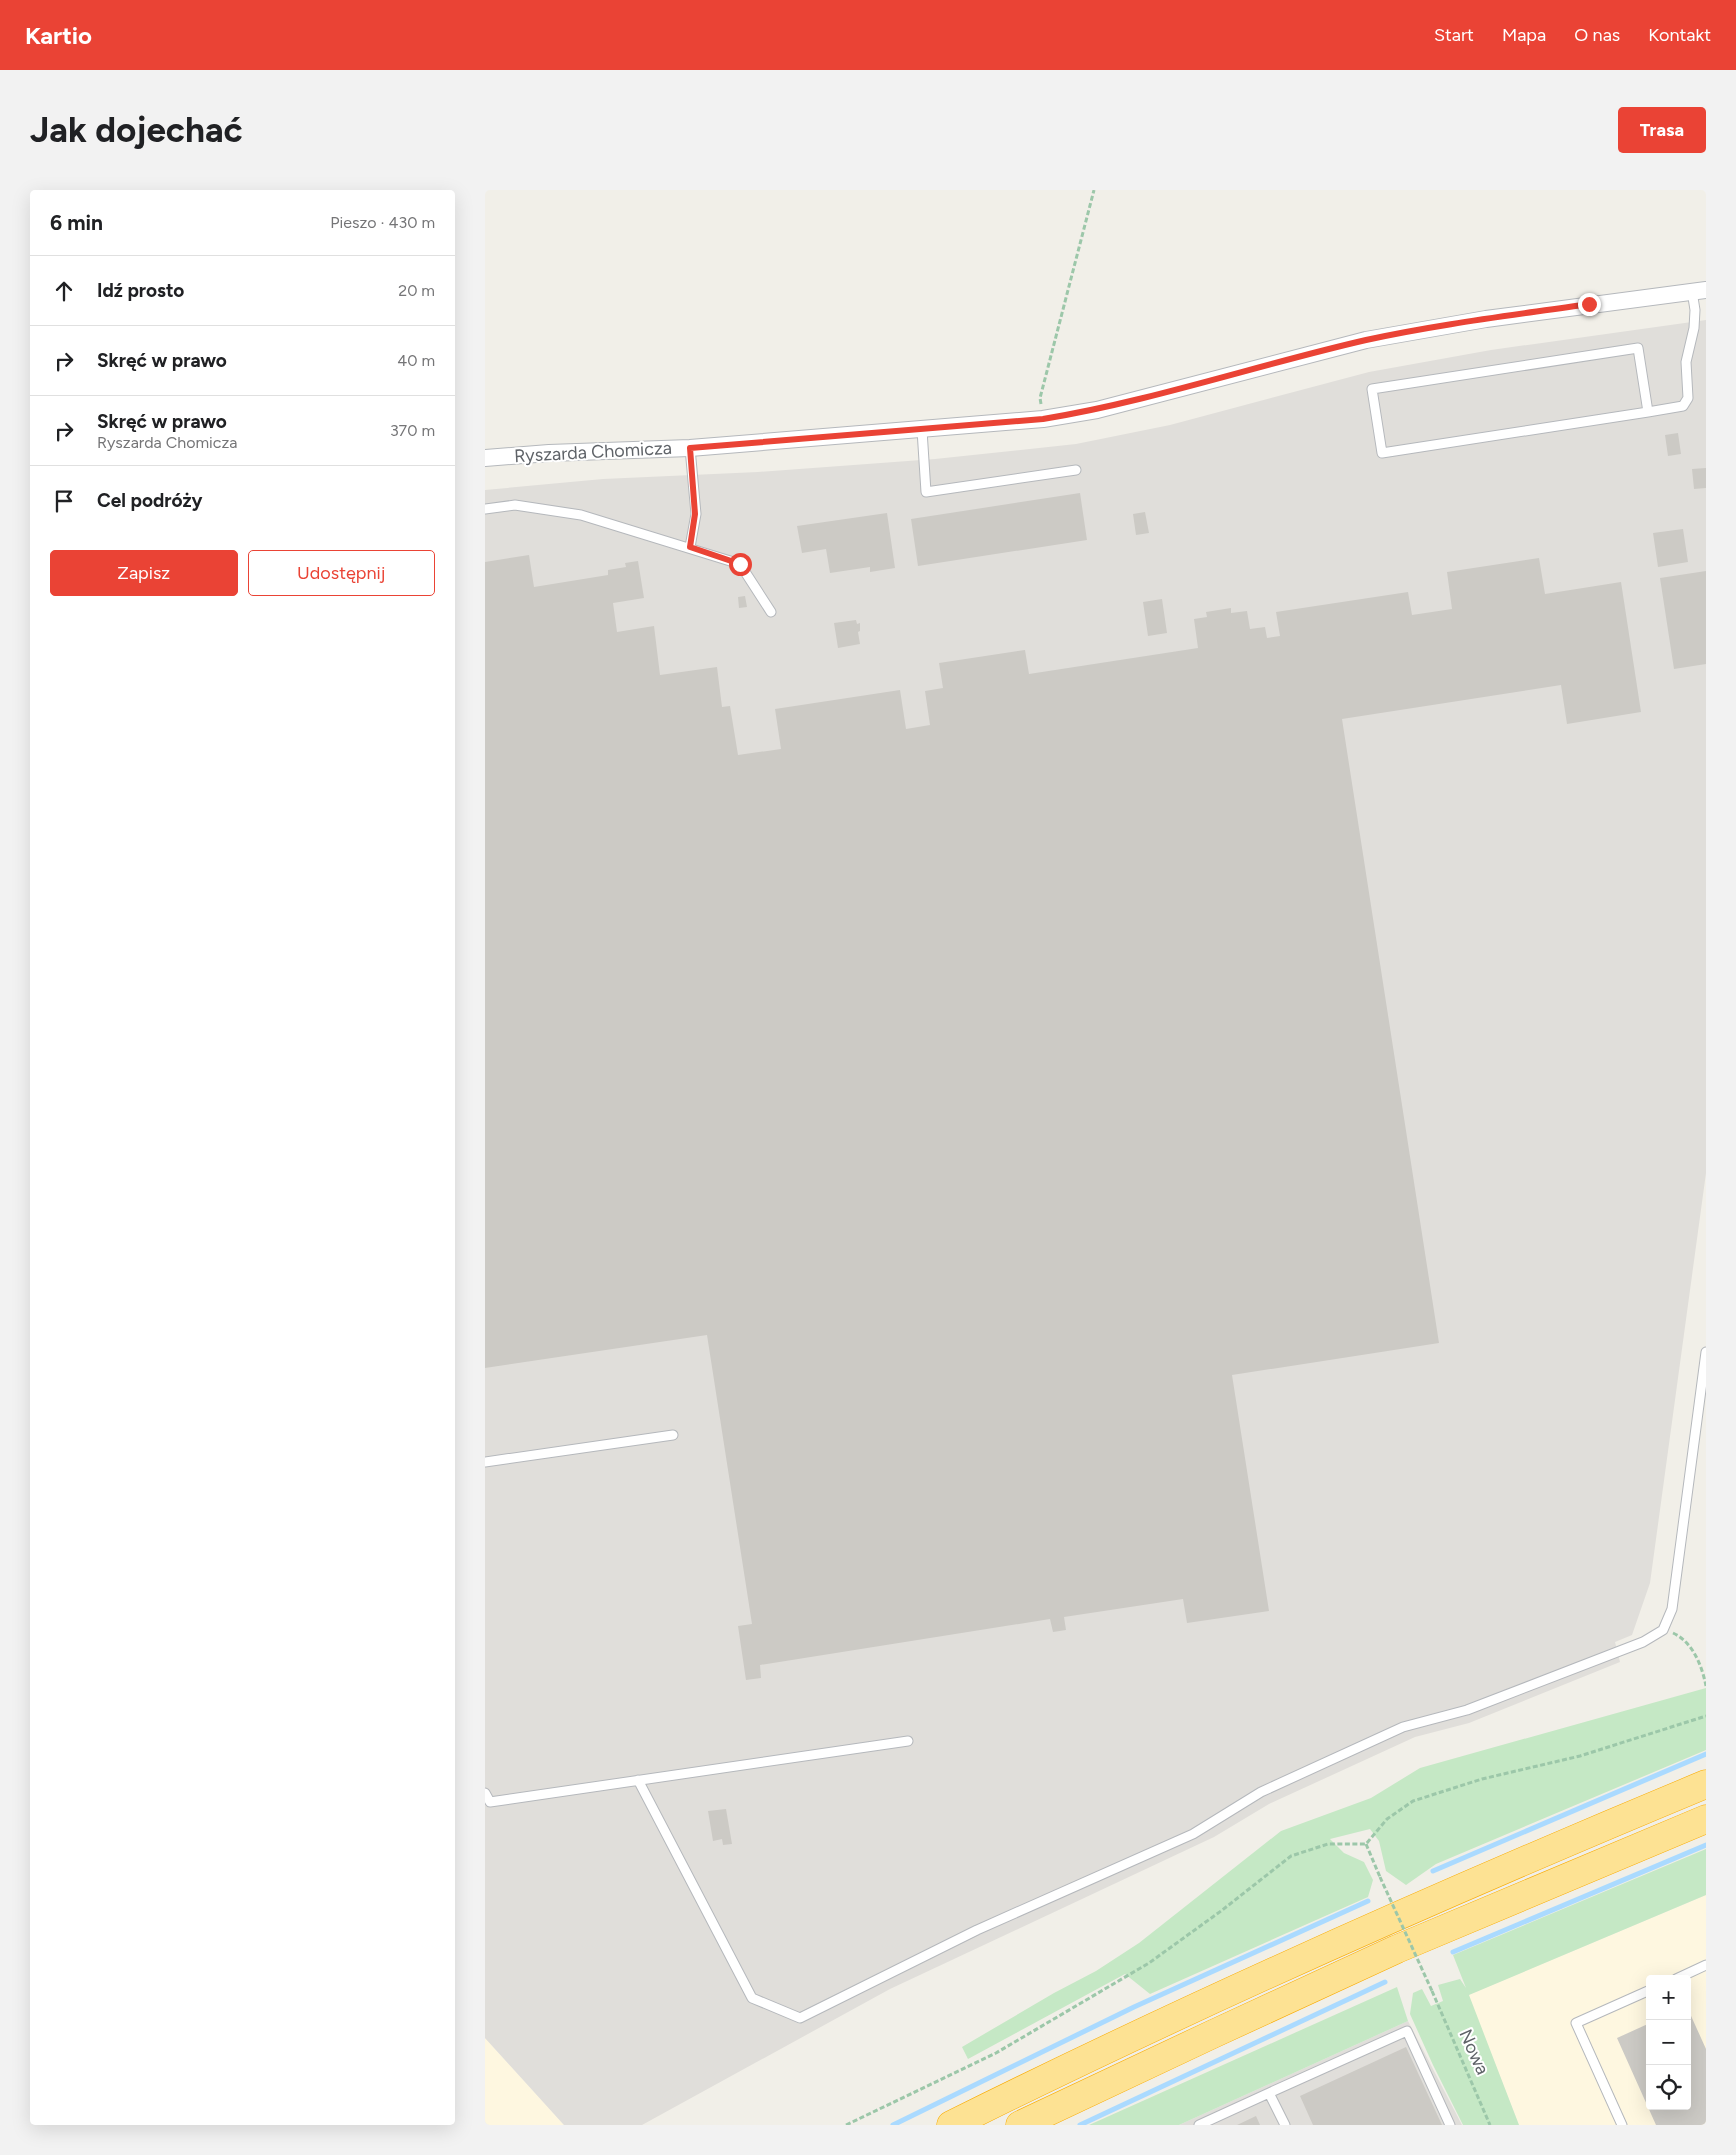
<!DOCTYPE html>
<html lang="pl">
<meta charset="utf-8">
<style>
:root{--surface:#fff;--page:#f2f2f2;--text:#202124;--muted:#757577;--line:#e0e0e0;--accent:#ea4335}
body{margin:0;font-family:Figtree,sans-serif;background:var(--page);color:var(--text)}
.controls{position:absolute;right:15px;bottom:15px;display:grid;overflow:hidden;border-radius:5px;box-shadow:0 5px 20px #0002}
.controls button{width:45px;height:45px;display:grid;place-items:center;padding:0;border:0;border-bottom:1px solid var(--line);background:var(--surface);color:var(--text);font:25px sans-serif}
.stop{position:absolute;width:15px;height:15px;margin:-11px;border:4px solid #ea4335;border-radius:50%;background:#fff}
.stop.end{background:#ea4335;border-color:#fff;box-shadow:0 1px 5px #0008}
.list{margin:0;padding:0;list-style:none}
h2{display:flex;justify-content:space-between;align-items:center;height:65px;margin:0;padding:0 20px;font-size:21px}
h2 small{font-size:16px;font-weight:400;color:var(--muted)}
.list li{display:grid;grid-template-columns:32px 1fr auto;gap:15px;align-items:center;box-sizing:border-box;height:70px;padding:0 20px;border-top:1px solid var(--line)}
.list b{display:block;font-size:19px;white-space:nowrap}
.list p{margin:0;font-size:16px;white-space:nowrap;color:var(--muted)}
.list em{font-size:16px;font-style:normal;color:var(--muted)}
.actions{display:flex;gap:10px;padding:15px 20px}
.actions a{flex:1;padding:11px 0;border:1px solid var(--accent);border-radius:5px;text-align:center;font-size:18px;color:var(--accent)}
.actions .main{background:var(--accent);color:#fff}
.icon{flex:none;width:28px;height:28px;fill:none;stroke:currentColor;stroke-width:2;stroke-linecap:round;stroke-linejoin:round}
.map{position:relative;flex:none;width:1221px;height:1935px;overflow:hidden;border-radius:5px}
header{display:flex;align-items:center;gap:30px;box-sizing:border-box;height:70px;padding:0 25px;background:var(--accent);color:#fff}
header strong{font-size:24px}
nav{display:flex;gap:28px;margin-inline-start:auto;font-size:18px}
.intro{display:flex;align-items:center;justify-content:space-between;box-sizing:border-box;height:120px;padding:0 30px}
h1{margin:0;font-size:35px}
.button{padding:12px 22px;border-radius:5px;background:var(--accent);color:#fff;font-size:18px;font-weight:700}
main{display:flex;gap:30px;padding:0 30px}
aside{flex:1;background:var(--surface);border-radius:5px;box-shadow:0 5px 20px #0002}
.map>svg:first-child{display:block}
.commercial{fill:#fef7e0;fill-rule:evenodd}
.industrial{fill:#e0deda}
.green{fill:#c5e8c5}
.lines{fill:none;stroke-linecap:round;stroke-linejoin:round}
.stream{stroke:#aadaff;stroke-width:5}
.building{fill:#cccac5}
.service-casing{stroke:#b5b8bc;stroke-width:11}
.minor-casing{stroke:#b5b8bc;stroke-width:18}
.motorway-casing{stroke:#f9ab00;stroke-width:29}
.path{stroke:#9cc7a9;stroke-width:3;stroke-dasharray:5 2.5;stroke-linecap:butt}
.service{stroke:#fff;stroke-width:9}
.minor{stroke:#fff;stroke-width:16}
.motorway{stroke:#fde293;stroke-width:28}
.path-bridge{stroke:#9cc7a9;stroke-width:3;stroke-dasharray:5 2.5;stroke-linecap:butt}
.route{stroke:#ea4335;stroke-width:6}
.labels{text-anchor:middle;dominant-baseline:central;stroke-width:4;stroke-linejoin:round;paint-order:stroke}
.street-label{font-size:18px;fill:#5f6368;stroke:#fff}
</style>
<header>
<strong>Kartio</strong>
<nav><a>Start</a><a>Mapa</a><a>O nas</a><a>Kontakt</a></nav>
</header>
<div class="intro"><h1>Jak dojechać</h1><a class="button">Trasa</a></div>
<main>
<aside>
<h2>6 min<small>Pieszo · 430 m</small></h2>
<ul class="list">
<li><svg class="icon" aria-label="ahead" viewBox="0 0 24 24"><path d="M12 20V5M6 11l6-6 6 6"/></svg><div><b>Idź prosto</b></div><em>20 m</em></li>
<li><svg class="icon" aria-label="right" viewBox="0 0 24 24"><path d="M7 20v-9h11M14 6l5 5-5 5"/></svg><div><b>Skręć w prawo</b></div><em>40 m</em></li>
<li><svg class="icon" aria-label="right" viewBox="0 0 24 24"><path d="M7 20v-9h11M14 6l5 5-5 5"/></svg><div><b>Skręć w prawo</b><p>Ryszarda Chomicza</p></div><em>370 m</em></li>
<li><svg class="icon" aria-label="arrive" viewBox="0 0 24 24"><path d="M6 21V4h12l-3 4 3 4H6"/></svg><div><b>Cel podróży</b></div></li>
</ul>
<div class="actions"><a class="main">Zapisz</a><a>Udostępnij</a></div>
</aside>
<div class="map">
<svg width="1221" height="1935" viewBox="0 0 1221 1935">
<rect width="100%" height="100%" fill="#f1efe8"/>
<path class="commercial" d="M 1221,1705 L 1221,1935 L 1034,1935 L 983,1805 ZM 1165,1789 L 1202,1789 L 1202,1916 L 1165,1916 Z
M 0,1848 L 79,1935 L 0,1935 Z"/>
<path class="industrial" d="M 1221,130 L 1221,983 L 1165,1393 L 1147,1445 L 1130,1452 L 1135,1472 L 984,1533 L 930,1547 L 784,1614 L 729,1647 L 405,1799 L 157,1935 L 79,1935 L 0,1848 L 0,300 L 118,289 L 273,282 L 450,269 L 591,254 L 685,235 L 884,182 L 1006,160 Z
M 923,1831 L 977,1935 L 694,1935 Z"/>
<path class="green" d="M 1221,1498 L 1221,1560 L 951,1674 L 921,1695 L 901,1681 L 894,1651 L 885,1639 L 845,1649 L 859,1663 L 879,1672 L 888,1690 L 883,1707 L 665,1804 L 640,1784 L 483,1869 L 477,1857 L 569,1803 L 611,1781 L 654,1753 L 796,1641 L 886,1608 L 935,1578 Z
M 1221,1659 L 1221,1705 L 984,1805 L 1034,1935 L 978,1935 L 948,1875 L 925,1824 L 928,1803 L 937,1799 L 946,1816 L 958,1811 L 953,1795 L 975,1789 L 981,1798 L 968,1765 Z
M 912,1797 L 923,1831 L 694,1935 L 604,1935 Z"/>
<g class="lines">
<path class="stream" d="M 948,1681 L 1221,1564
M 968,1762 L 1221,1655
M 408,1935 L 649,1817 L 883,1711
M 595,1935 L 900,1792"/>
</g>
<path class="building" d="M 1193,243 L 1196,264 L 1183,266 L 1180,245 Z
M 1221,278 L 1221,298 L 1209,299 L 1207,279 Z
M 595,303 L 602,350 L 433,376 L 426,329 Z
M 660,322 L 664,343 L 651,345 L 648,324 Z
M 402,323 L 410,378 L 385,382 L 385,377 L 345,383 L 341,359 L 317,363 L 312,336 Z
M 1198,339 L 1203,372 L 1173,377 L 1168,343 Z
M 44,365 L 49,397 L 123,385 L 123,380 L 141,377 L 140,373 L 153,371 L 159,408 L 128,413 L 132,442 L 169,436 L 175,485 L 232,477 L 237,517 L 245,516 L 253,565 L 296,559 L 290,519 L 415,500 L 421,539 L 445,535 L 440,501 L 458,498 L 454,473 L 540,460 L 544,484 L 713,458 L 709,429 L 722,427 L 721,422 L 746,418 L 746,423 L 762,421 L 765,439 L 780,437 L 782,448 L 795,446 L 791,422 L 923,402 L 927,425 L 967,419 L 962,382 L 1054,368 L 1060,404 L 1136,392 L 1156,522 L 1082,534 L 1076,495 L 857,529 L 954,1153 L 747,1185 L 784,1421 L 702,1433 L 698,1409 L 579,1427 L 581,1440 L 568,1442 L 565,1429 L 275,1475 L 276,1488 L 261,1490 L 253,1436 L 267,1434 L 222,1145 L 0,1178 L 0,372 Z
M 1221,381 L 1221,474 L 1189,479 L 1175,388 Z
M 260,406 L 262,417 L 254,418 L 253,407 Z
M 677,409 L 682,443 L 663,446 L 658,412 Z
M 371,430 L 372,434 L 375,433 L 375,441 L 373,442 L 375,454 L 353,458 L 349,433 Z
M 241,1619 L 247,1654 L 238,1655 L 237,1649 L 228,1651 L 223,1621 Z
M 1202,1817 L 1221,1859 L 1221,1935 L 1171,1935 L 1132,1848 L 1165,1833 L 1165,1916 L 1202,1916 Z
M 921,1857 L 957,1935 L 828,1935 L 815,1906 Z
M 771,1926 L 775,1935 L 752,1935 Z"/>
<g class="lines">
<g class="service-casing">
<path id="service" d="M 1163,222 L 1153,158 L 887,199 L 897,263 L 1163,222 L 1198,216 L 1203,208 L 1201,172 L 1209,138 L 1210,120 L 1207,101
M 437,240 L 441,302 L 591,280
M 205,258 L 211,324 L 205,357
M 0,319 L 30,315 L 96,325 L 255,374 L 286,422
M 0,1272 L 188,1245
M 153,1590 L 267,1808 L 315,1828 L 492,1740 L 708,1644 L 776,1602 L 918,1537 L 982,1520 L 1158,1452 L 1178,1440 L 1187,1419 L 1221,1162
M 0,1603 L 5,1612 L 423,1551
M 1191,1789 L 1221,1775
M 784,1903 L 922,1841 L 965,1935
M 714,1935 L 784,1903 L 800,1935
M 1137,1935 L 1091,1833 L 1165,1800"/>
</g>
<g class="minor-casing">
<path id="minor" d="M 0,268 L 64,263 L 205,258 L 558,229 L 612,220 L 881,150 L 1001,129 L 1221,100"/>
</g>
<g class="motorway-casing">
<path id="motorway" d="M 466,1935 C 713,1812 966,1700 1221,1594
M 535,1935 L 728,1844 L 912,1759 L 1221,1629"/>
</g>
<path class="path" d="M 556,214 L 555,208 L 609,0
M 1188,1443 C 1208,1452 1217,1476 1221,1496
M 881,1654 L 895,1687
M 947,1801 L 1005,1935
M 361,1935 L 511,1863 L 664,1773 L 736,1721 L 806,1666 L 843,1654 L 881,1654 L 902,1629 L 928,1611 L 997,1589 L 1095,1566 L 1221,1526"/>
<use href="#service" class="service"/>
<use href="#minor" class="minor"/>
<use href="#motorway" class="motorway"/>
<path class="path-bridge" d="M 895,1687 L 947,1801"/>
</g>
<g class="lines">
<path class="route" d="M 255,374 L 205,357 L 210,324 L 205,258 L 558,229 C 667,211 772,175 881,150 C 954,134 1030,125 1104,114"/>
</g>
<g class="labels">
<g class="street-label">
<text transform="translate(108 262) rotate(-3)">Ryszarda Chomicza</text>
<text transform="translate(989 1862) rotate(66)">Nowa</text>
</g>
</g>
</svg>
<div class="controls">
<button>+</button>
<button>−</button>
<button><svg class="icon" aria-label="locate" viewBox="0 0 24 24"><circle cx="12" cy="12" r="6"/><path d="M12 2v4M12 18v4M2 12h4M18 12h4"/></svg></button>
</div>
<div class="stop" style="left:255px;top:374px"></div>
<div class="stop end" style="left:1104px;top:114px"></div>
</div>
</main>
